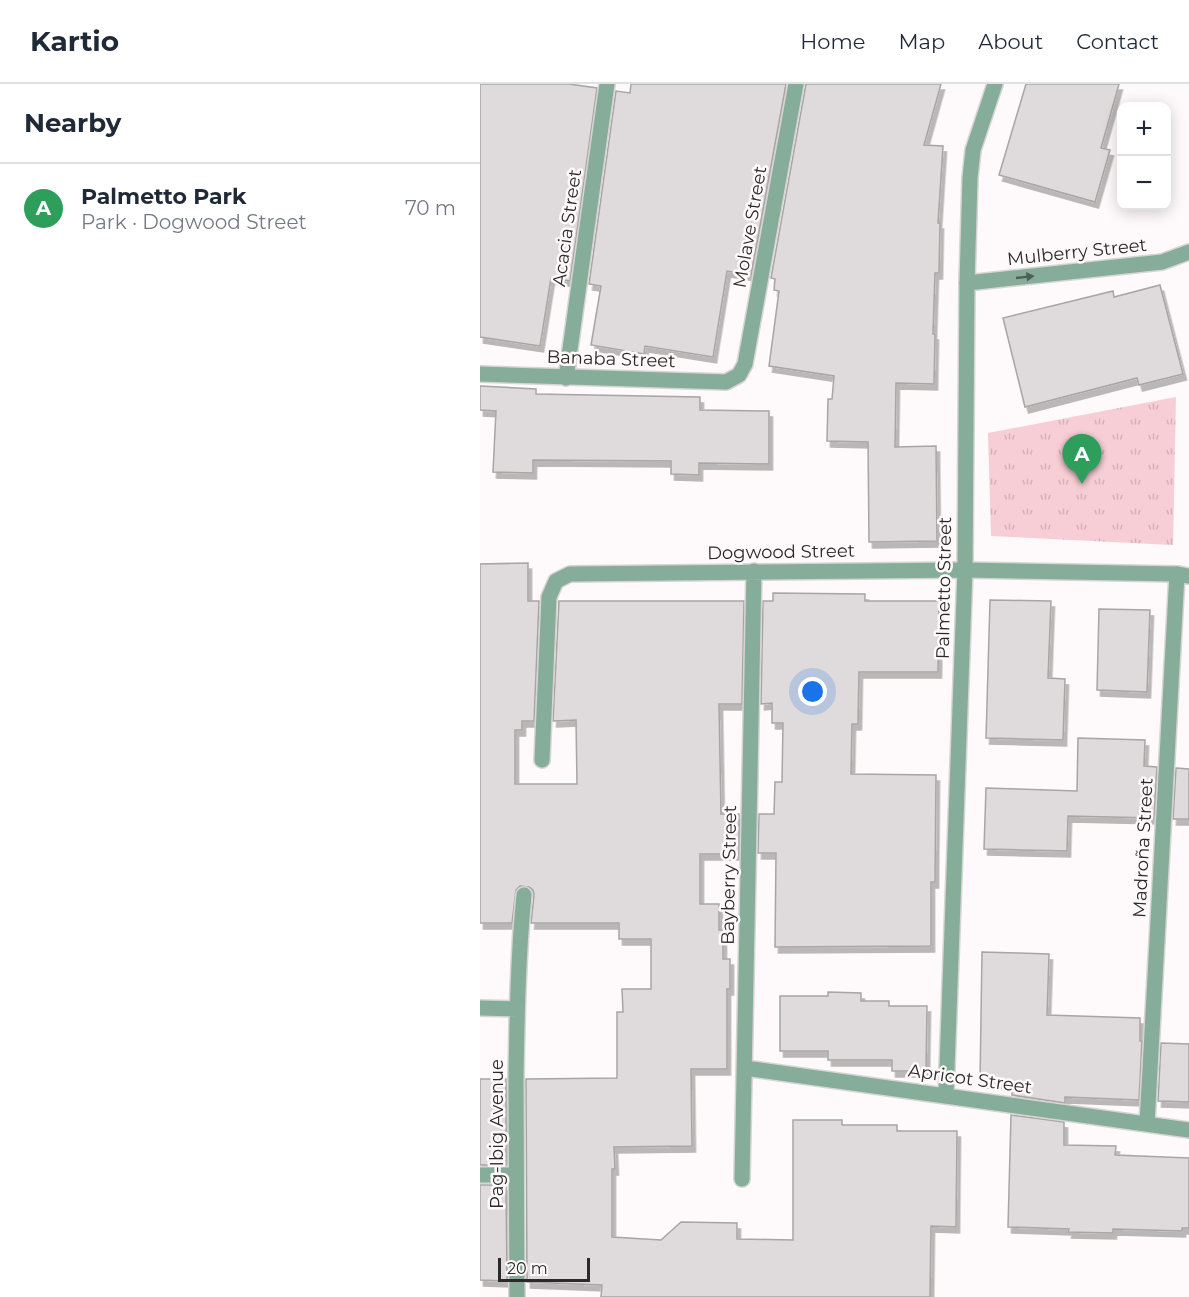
<!DOCTYPE html>
<meta charset="utf-8">
<style>
:root{--surface:#fff;--page:#f2f2f3;--text:#1f2937;--muted:#747a83;--line:#e0e1e3;--accent:#2d644b}
body{margin:0;font-family:Montserrat,sans-serif;background:var(--page);color:var(--text)}
.controls{position:absolute;right:18px;top:18px;display:grid;overflow:hidden;border-radius:12px;box-shadow:0 3px 15px #0003}
.controls button{width:54px;height:54px;display:grid;place-items:center;padding:0;border:0;border-bottom:2px solid var(--line);background:var(--surface);color:var(--text);font:30px sans-serif}
.scale{position:absolute;left:18px;bottom:15px;width:92px;box-sizing:border-box;padding-left:6px;border:3px solid #2b2929;border-top:0;font-size:16px;line-height:21px;white-space:nowrap;color:#2b2929;-webkit-text-stroke:4px #fef9fa;paint-order:stroke}
.you{position:absolute;left:333px;top:608px;width:21px;height:21px;margin:-15px;border:4px solid #fff;border-radius:50%;background:#1a73e8;box-shadow:0 0 0 9px #1a73e833}
.badge{display:grid;place-items:center;width:39px;height:39px;border-radius:50%;background:var(--accent);color:#fff;font-size:20px;font-weight:700}
.pin{position:absolute;translate:-50% -50px;filter:drop-shadow(0 2px 3px #0008)}
.pin::after{content:'';position:absolute;top:32px;width:21px;height:18px;background:inherit;clip-path:polygon(0 0,100% 0,50% 100%)}
.list{margin:0;padding:0;list-style:none}
h2{display:flex;justify-content:space-between;align-items:center;height:78px;margin:0;padding:0 24px;font-size:26px}
h2 small{font-size:20px;font-weight:400;color:var(--muted)}
.list li{display:grid;grid-template-columns:39px 1fr auto;gap:18px;align-items:center;box-sizing:border-box;height:90px;padding:0 24px;border-top:2px solid var(--line)}
.list b{display:block;font-size:22px;white-space:nowrap}
.list p{margin:0;font-size:20px;white-space:nowrap;color:var(--muted)}
.list em{font-size:20px;font-style:normal;color:var(--muted)}
.map{position:relative;flex:none;width:709px;height:1213px;overflow:hidden}
header{display:flex;align-items:center;gap:36px;box-sizing:border-box;height:84px;padding:0 30px;background:var(--surface);border-bottom:2px solid var(--line)}
header strong{font-size:28px}
nav{display:flex;gap:33px;margin-inline-start:auto;font-size:21px}
main{display:flex}
aside{flex:1;background:var(--surface)}
.map>svg:first-child{display:block}
.park{fill:url(#park-tufts)}
.building{fill:#dfdadb;stroke:#a9a4a5;stroke-width:1.5;filter:url(#shadow)}
.lines{fill:none;stroke-linecap:round;stroke-linejoin:round}
.minor-casing{stroke:#d8d4d4;stroke-width:18}
.tertiary-casing{stroke:#d8d4d4;stroke-width:18}
.minor{stroke:#85ad99;stroke-width:15}
.tertiary{stroke:#85ad99;stroke-width:15}
.oneway{fill:#4f5e56}
.labels{text-anchor:middle;dominant-baseline:central;stroke-width:5;stroke-linejoin:round;paint-order:stroke}
.street-label{font-size:18px;fill:#2b2929;stroke:#fef9fa}
</style>
<header>
<strong>Kartio</strong>
<nav><a>Home</a><a>Map</a><a>About</a><a>Contact</a></nav>
</header>
<main>
<aside>
<h2>Nearby<small></small></h2>
<ul class="list">
<li><span class="badge" style="background:#2e9e5b">A</span><div><b>Palmetto Park</b><p>Park · Dogwood Street</p></div><em>70 m</em></li>
</ul>
</aside>
<div class="map">
<svg width="709" height="1213" viewBox="0 0 709 1213">
<defs>
<pattern id="park-tufts" width="24" height="20" patternUnits="userSpaceOnUse" patternTransform="scale(1.5)"><rect width="24" height="20" fill="#f7ced5"/><path d="M3 7l-1-3M5 7V3M7 7l1-3M15 17l-1-3M17 17v-4M19 17l1-3" fill="none" stroke="#d4b1b7"/></pattern>
<filter id="shadow"><feDropShadow dx="3.5" dy="6" stdDeviation="0" flood-color="#0004"/></filter>
</defs>
<rect width="100%" height="100%" fill="#fef9fa"/>
<path class="park" d="M 696,313 L 693,461 L 511,452 L 508,349 Z"/>
<path class="building" d="M 0,0 L 89,0 L 117,4 L 90,197 L 71,194 L 60,262 L 0,253 Z
M 151,0 L 306,0 L 271,191 L 247,187 L 233,273 L 165,262 L 164,270 L 111,261 L 121,202 L 109,200 L 136,7 L 150,9 Z
M 326,0 L 461,0 L 444,61 L 463,62 L 458,139 L 460,139 L 459,189 L 455,189 L 453,250 L 455,250 L 454,300 L 416,299 L 415,363 L 456,362 L 457,457 L 389,458 L 388,358 L 347,357 L 348,315 L 352,315 L 354,292 L 289,282 L 299,207 L 294,206 L 295,195 L 291,194 Z
M 546,0 L 639,0 L 621,64 L 630,66 L 615,118 L 519,91 Z
M 680,201 L 703,290 L 659,301 L 657,294 L 545,323 L 523,234 L 633,207 L 634,213 Z
M 0,302 L 56,305 L 56,310 L 220,313 L 220,326 L 289,327 L 289,380 L 219,379 L 219,391 L 191,390 L 191,377 L 53,376 L 53,389 L 13,388 L 16,327 L 0,326 Z
M 48,479 L 48,517 L 59,517 L 54,637 L 42,637 L 42,646 L 35,646 L 35,700 L 97,700 L 96,636 L 73,637 L 79,517 L 264,517 L 262,620 L 239,620 L 241,730 L 259,730 L 259,770 L 220,770 L 220,820 L 239,820 L 239,846 L 243,846 L 243,875 L 250,875 L 250,905 L 247,905 L 247,985 L 211,985 L 212,1062 L 134,1063 L 135,1085 L 132,1085 L 132,1153 L 181,1156 L 201,1138 L 257,1139 L 257,1155 L 313,1156 L 313,1036 L 362,1036 L 362,1041 L 417,1041 L 417,1047 L 477,1047 L 476,1143 L 451,1142 L 450,1213 L 121,1213 L 122,1201 L 47,1198 L 46,995 L 137,994 L 137,928 L 143,928 L 142,905 L 171,905 L 171,855 L 139,855 L 139,839 L 51,839 L 54,811 L 53,806 L 49,803 L 40,802 L 36,806 L 32,839 L 0,839 L 0,480 Z
M 293,509 L 385,510 L 385,517 L 459,517 L 458,588 L 379,588 L 378,640 L 372,640 L 371,690 L 456,691 L 455,798 L 451,798 L 451,862 L 295,863 L 296,769 L 278,769 L 279,730 L 294,730 L 295,698 L 302,698 L 303,639 L 292,639 L 292,619 L 281,620 L 283,517 L 293,517 Z
M 510,516 L 571,517 L 568,594 L 585,595 L 583,656 L 506,654 Z
M 619,525 L 670,526 L 667,608 L 617,606 Z
M 598,654 L 665,656 L 664,682 L 677,683 L 674,734 L 588,732 L 587,767 L 504,765 L 506,704 L 597,707 Z
M 696,684 L 709,685 L 709,735 L 693,735 Z
M 502,868 L 569,870 L 567,931 L 660,934 L 660,957 L 662,957 L 659,1016 L 585,1013 L 585,1019 L 532,1011 L 532,999 L 500,998 Z
M 348,908 L 381,909 L 381,917 L 409,917 L 409,922 L 447,922 L 446,987 L 412,987 L 412,976 L 348,976 L 348,967 L 300,967 L 300,912 L 348,912 Z
M 681,959 L 709,960 L 709,1018 L 678,1017 Z
M 0,995 L 26,995 L 26,1081 L 0,1081 Z
M 531,1031 L 584,1038 L 584,1061 L 636,1062 L 635,1071 L 709,1074 L 709,1144 L 702,1144 L 702,1147 L 633,1145 L 633,1149 L 588,1148 L 589,1145 L 528,1143 Z
M 0,1101 L 26,1101 L 27,1197 L 0,1196 Z"/>
<g class="lines">
<g class="minor-casing">
<path id="minor" d="M 487,199 L 682,178 L 709,168
M 0,290 L 246,298 L 259,291 L 265,280 L 316,0
M 86,294 L 127,0
M 62,676 L 69,513 L 76,497 L 90,490 L 485,486 L 466,1012
M 0,924 L 37,925
M 265,984 L 709,1046
M 667,1040 L 697,490
M 0,1091 L 35,1091
M 262,1095 L 274,487
M 37,1213 C 36,1140 36,1067 36,994 C 37,933 38,872 44,811"/>
</g>
<g class="tertiary-casing">
<path id="tertiary" d="M 515,0 L 493,66 L 490,94 L 487,199 L 485,486 L 697,490 L 709,492"/>
</g>
<use href="#minor" class="minor"/>
<use href="#tertiary" class="tertiary"/>
</g>
<defs><path id="oneway-solid" d="M-6-.8H1V-3.2L6.5 0L1 3.2V.8H-6Z" transform="scale(1.5)"/></defs>
<use class="oneway" href="#oneway-solid" transform="translate(545 193) rotate(-6)"/>
<g class="labels">
<g class="street-label">
<text transform="translate(270 143) rotate(-80)">Molave Street</text>
<text transform="translate(87 144) rotate(-82)">Acacia Street</text>
<text transform="translate(597 168) rotate(-6)">Mulberry Street</text>
<text transform="translate(131 275) rotate(2)">Banaba Street</text>
<text transform="translate(301 468) rotate(-1)">Dogwood Street</text>
<text transform="translate(464 504) rotate(-89)">Palmetto Street</text>
<text transform="translate(663 764) rotate(-87)">Madroña Street</text>
<text transform="translate(249 791) rotate(-89)">Bayberry Street</text>
<text transform="translate(490 995) rotate(8)">Apricot Street</text>
<text transform="translate(17 1050) rotate(-90)">Pag-Ibig Avenue</text>
</g>
</g>
</svg>
<div class="controls">
<button>+</button>
<button>−</button>
</div>
<div class="scale">20 m</div>
<div class="you"></div>
<div class="pin badge" style="left:602px;top:400px;background:#2e9e5b">A</div>
</div>
</main>
